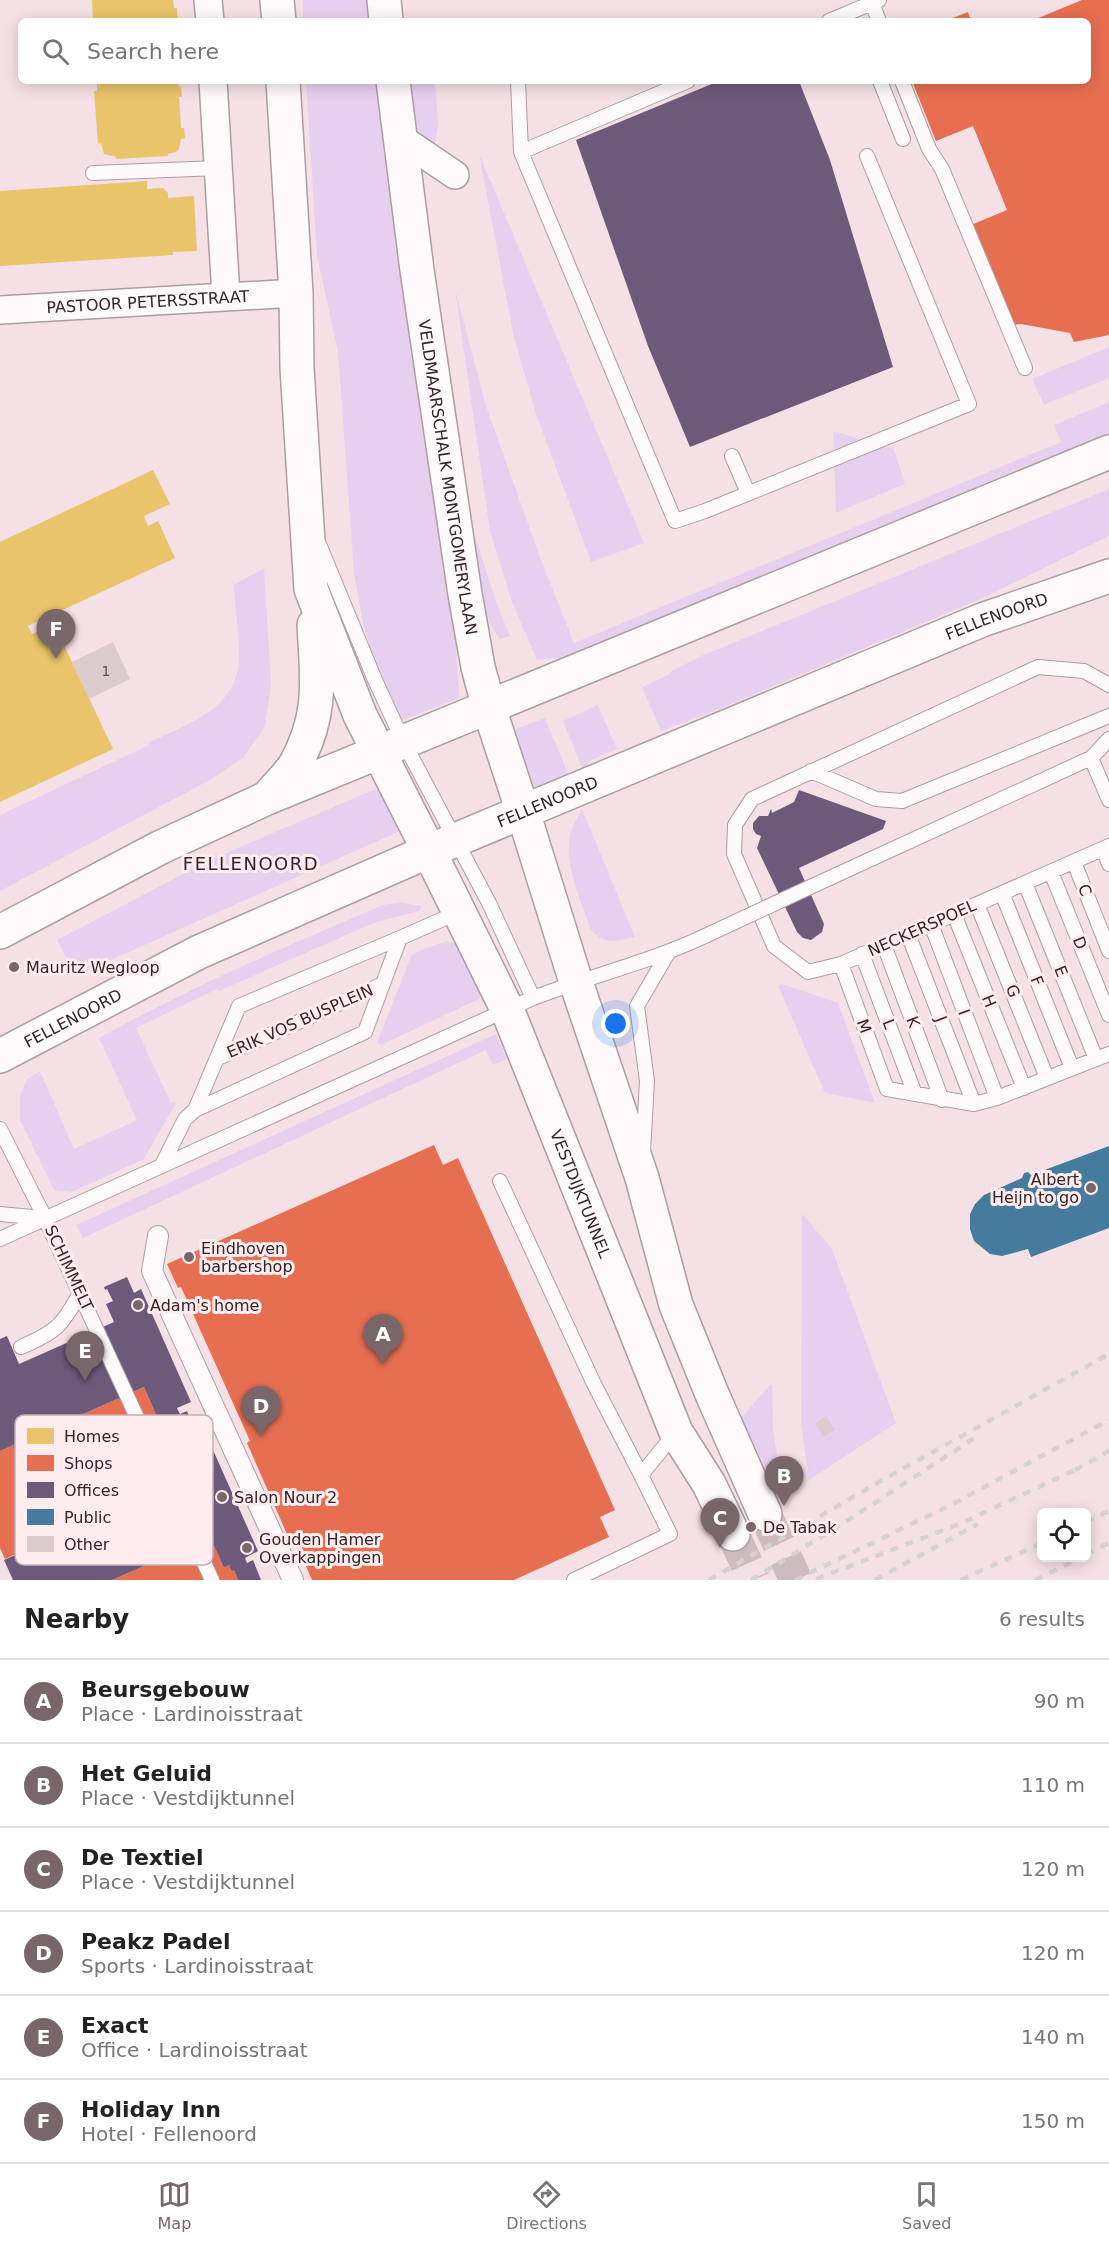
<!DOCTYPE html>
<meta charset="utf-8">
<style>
:root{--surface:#fff;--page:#f2f2f2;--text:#222;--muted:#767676;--line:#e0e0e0;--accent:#78666a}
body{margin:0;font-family:"DejaVu Sans",sans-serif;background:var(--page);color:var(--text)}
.controls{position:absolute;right:18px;bottom:18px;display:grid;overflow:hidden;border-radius:9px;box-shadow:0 3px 15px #0003}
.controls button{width:54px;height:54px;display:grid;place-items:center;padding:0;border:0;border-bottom:2px solid var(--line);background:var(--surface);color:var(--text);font:30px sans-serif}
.you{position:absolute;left:616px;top:1024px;width:21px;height:21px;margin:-15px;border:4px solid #fff;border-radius:50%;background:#1a73e8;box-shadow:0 0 0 9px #1a73e833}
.badge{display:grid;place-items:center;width:39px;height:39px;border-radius:50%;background:var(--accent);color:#fff;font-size:20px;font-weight:700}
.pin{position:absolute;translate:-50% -50px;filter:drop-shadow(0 2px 3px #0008)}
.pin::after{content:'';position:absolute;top:32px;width:21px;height:18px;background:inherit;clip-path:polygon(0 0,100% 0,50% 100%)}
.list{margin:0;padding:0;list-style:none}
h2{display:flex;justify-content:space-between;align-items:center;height:78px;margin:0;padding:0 24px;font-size:26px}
h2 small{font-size:20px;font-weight:400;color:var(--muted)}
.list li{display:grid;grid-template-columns:39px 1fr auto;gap:18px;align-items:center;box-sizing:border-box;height:84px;padding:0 24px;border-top:2px solid var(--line)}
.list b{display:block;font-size:22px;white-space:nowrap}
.list p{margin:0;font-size:20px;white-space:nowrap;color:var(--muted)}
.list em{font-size:20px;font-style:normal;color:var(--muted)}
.icon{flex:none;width:33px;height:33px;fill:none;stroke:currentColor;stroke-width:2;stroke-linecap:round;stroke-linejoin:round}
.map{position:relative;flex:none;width:1109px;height:1580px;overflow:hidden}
.search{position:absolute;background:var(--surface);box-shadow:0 3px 15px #0003;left:18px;right:18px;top:18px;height:66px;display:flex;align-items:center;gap:15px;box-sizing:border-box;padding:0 21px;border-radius:9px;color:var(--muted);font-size:22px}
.sheet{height:582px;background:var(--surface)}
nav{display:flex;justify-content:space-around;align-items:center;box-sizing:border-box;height:84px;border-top:2px solid var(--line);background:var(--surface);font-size:16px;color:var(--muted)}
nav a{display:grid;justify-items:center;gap:3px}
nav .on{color:var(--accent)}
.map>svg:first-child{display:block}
.green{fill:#e7d0ef}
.homes{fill:#e9c46a}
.shops{fill:#e76f51}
.offices{fill:#6d597a}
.public{fill:#457b9d}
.building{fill:#dccbce}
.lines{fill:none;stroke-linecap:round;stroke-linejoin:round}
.tertiary-tunnel{stroke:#cebbbf;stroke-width:33;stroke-dasharray:33 16;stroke-linecap:butt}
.service-casing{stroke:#ad9da0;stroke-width:16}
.pedestrian-casing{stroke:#ad9da0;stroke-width:22}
.minor-casing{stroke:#ad9da0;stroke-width:30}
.tertiary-casing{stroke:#ad9da0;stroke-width:36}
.secondary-casing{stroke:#ad9da0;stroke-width:36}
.service{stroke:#fefafb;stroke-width:14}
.pedestrian{stroke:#fefafb;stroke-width:20}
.minor{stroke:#fefafb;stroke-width:27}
.tertiary{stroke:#fefafb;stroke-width:33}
.secondary{stroke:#fefafb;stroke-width:33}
.rail{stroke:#d6d0d1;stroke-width:4.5;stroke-dasharray:8 8;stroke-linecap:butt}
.service-bridge-casing{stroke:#ad9da0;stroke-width:16;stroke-linecap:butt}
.service-bridge{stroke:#fefafb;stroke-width:14}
.poi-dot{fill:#78666a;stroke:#feecef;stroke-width:2}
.labels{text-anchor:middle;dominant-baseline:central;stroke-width:6;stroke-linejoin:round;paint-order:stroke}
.number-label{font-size:14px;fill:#5f4e52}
.street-label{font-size:16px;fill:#342427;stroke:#feecef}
.poi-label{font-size:16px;fill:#342427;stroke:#feecef;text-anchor:start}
.neighbourhood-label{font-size:18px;letter-spacing:1.5px;fill:#342427;stroke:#feecef}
.key{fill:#feecef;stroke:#c1b0b3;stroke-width:1.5}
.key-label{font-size:16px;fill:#342427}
</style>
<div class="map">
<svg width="1109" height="1580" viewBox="0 0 1109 1580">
<rect width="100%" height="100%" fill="#f5e1e5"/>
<path class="green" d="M 303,0 L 368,0 L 371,21 L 303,21 Z
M 306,81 L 378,81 L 454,615 L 459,698 L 400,721 L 378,674 L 363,623 L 354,573 L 338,352 L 317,256 Z
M 408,81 L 435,81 L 438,122 L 434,151 L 416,143 Z
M 479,154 L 644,543 L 591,562 L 535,411 L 513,333 Z
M 455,289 L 486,406 L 541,560 L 574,643 L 1061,442 L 1054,425 L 1109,402 L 1109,436 L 572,657 L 537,660 L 512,602 L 490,531 Z
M 1109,347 L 1109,378 L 1044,405 L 1032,379 Z
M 833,431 L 894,449 L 905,484 L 836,513 Z
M 1109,489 L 1109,536 L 985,597 L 719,709 L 661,731 L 642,687 L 670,674 L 670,672 L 701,656 Z
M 477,543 L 498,607 L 510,636 L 500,639 C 479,613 479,577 473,544 Z
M 264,568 L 271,683 L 265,726 L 243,758 L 210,780 L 0,891 L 0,815 L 149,745 L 148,743 C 188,724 240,708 239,655 C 239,632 235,609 234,585 Z
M 598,705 L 617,749 L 587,762 L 589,768 L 583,770 L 563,721 Z
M 545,718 L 569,776 L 531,792 L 513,730 Z
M 385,785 L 407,828 L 75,976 L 57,940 L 212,859 Z
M 582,809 L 635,937 C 616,941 603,946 590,928 C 582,902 567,872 569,844 C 569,831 576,820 582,809 Z
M 399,902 L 421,906 L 421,908 L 419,911 L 376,922 L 219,991 L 217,989 L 136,1028 L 171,1103 L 177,1101 L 144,1159 L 72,1192 L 54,1190 L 20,1120 L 20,1096 L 27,1079 L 40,1071 L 74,1149 L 137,1120 L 99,1038 C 191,987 286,946 383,905 Z
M 447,941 L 457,944 L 482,995 L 479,999 L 381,1045 L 377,1043 L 411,956 L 418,951 Z
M 782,984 L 838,1003 L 875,1103 L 825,1093 L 778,986 Z
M 496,1034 L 507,1059 L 493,1065 L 486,1050 L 83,1238 L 76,1225 Z
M 802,1214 L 832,1249 L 896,1423 L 809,1480 L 801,1424 Z
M 770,1385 L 772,1385 L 773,1429 L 784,1498 L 781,1500 L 741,1418 Z"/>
<path class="homes" d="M 92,0 L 173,0 L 174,8 L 177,8 L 178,21 L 93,21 Z
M 97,81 L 178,81 L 179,87 L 181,86 L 182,97 L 179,97 L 181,128 L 184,128 L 185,138 L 181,139 L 179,149 L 176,152 L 168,154 L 168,156 L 116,159 L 116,157 L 104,154 L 101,143 L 98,144 L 94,91 L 97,91 Z
M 147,181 L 147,189 L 163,188 L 168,193 L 168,198 L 194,196 L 197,251 L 173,252 L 173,255 L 0,266 L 0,191 Z
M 153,470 L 170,504 L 144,516 L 148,526 L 158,521 L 175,558 L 28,626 L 32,634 L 54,624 L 113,749 L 0,802 L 0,542 Z"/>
<path class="shops" d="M 1082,0 L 1109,0 L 1109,335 L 1074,342 L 1070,333 L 1021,324 L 1012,325 L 971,225 L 1007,210 L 973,126 L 936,141 L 912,81 L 1088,81 L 1088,21 L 1031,21 Z
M 968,12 L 971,21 L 945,21 Z
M 434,1145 L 443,1165 L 458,1158 L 615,1510 L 600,1517 L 609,1537 L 514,1580 L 312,1580 L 294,1539 L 290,1541 L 247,1443 L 250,1441 L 181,1287 L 178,1288 L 167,1264 Z
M 144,1387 L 157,1417 L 162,1415 L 165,1422 L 167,1421 L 175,1438 L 172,1439 L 175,1445 L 170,1447 L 184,1479 L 5,1559 L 0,1548 L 0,1451 Z
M 210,1537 L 224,1568 L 229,1565 L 232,1572 L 234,1570 L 238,1580 L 112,1580 Z"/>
<path class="offices" d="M 719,81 L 799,81 L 830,160 L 893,367 L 690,447 L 648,346 L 576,140 Z
M 799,790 L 886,821 L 883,829 L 799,868 L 824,924 L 822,932 L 811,940 L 803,938 L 797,932 L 757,848 L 761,836 L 756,834 L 753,829 L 753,823 L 759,816 L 768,816 L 771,809 L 772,813 L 794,802 Z
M 127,1277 L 134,1293 L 141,1289 L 191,1402 L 177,1408 L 180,1414 L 187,1411 L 195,1430 L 189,1433 L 191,1438 L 205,1432 L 258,1551 L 245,1558 L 247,1563 L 253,1560 L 261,1580 L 238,1580 L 234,1570 L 232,1572 L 229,1565 L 224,1568 L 210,1537 L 112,1580 L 13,1580 L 4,1560 L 184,1479 L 170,1447 L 175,1445 L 172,1439 L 175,1438 L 167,1421 L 165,1422 L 162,1415 L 157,1417 L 144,1387 L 0,1451 L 0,1339 L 7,1336 L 19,1364 L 114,1322 L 106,1304 L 113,1301 L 107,1289 L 105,1290 L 104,1287 Z"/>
<path class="public" d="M 1109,1146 L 1109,1228 L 1031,1257 L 1028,1249 L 1002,1256 L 990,1254 L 974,1241 L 970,1229 L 970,1214 L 975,1204 L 984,1195 L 1022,1178 L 1024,1173 L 1028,1172 L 1031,1175 Z"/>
<path class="building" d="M 113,642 L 130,679 L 89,699 L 72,662 Z
M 826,1416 L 835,1430 L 823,1437 L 815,1423 Z"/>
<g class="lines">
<path class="tertiary-tunnel" d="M 765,1514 L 796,1580
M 733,1534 L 754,1580"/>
<g class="service-casing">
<path id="service" d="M 872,3 L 879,21
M 829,21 L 879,0
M 518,81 L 521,152 L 675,521 L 705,511 L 969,404 L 867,156
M 880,81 L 903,139
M 902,81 L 929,149 L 942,169 L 1025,368
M 521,152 L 688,81
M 93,173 L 218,168
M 732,456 L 748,493
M 319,544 L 375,680 L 404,743 L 489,903 L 533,998
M 1109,685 L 1084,671 L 1038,667 L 752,799 L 735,825 L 734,854 L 774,946 L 808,972 L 841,964 L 1109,846
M 1091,758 L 1109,800
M 811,771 L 876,799 L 902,801 L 1109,716
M 1103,849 L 1109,864
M 1074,862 L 1109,951
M 1051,872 L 1109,1015
M 1025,883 L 1096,1059
M 808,888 L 1091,758 L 1109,739
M 1002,893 L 1072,1068
M 977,904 L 1047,1078
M 954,914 L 1024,1088
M 931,924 L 997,1098
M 908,934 L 974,1104
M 884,945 L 942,1100
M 862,954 L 915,1094
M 841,964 L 887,1089 L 974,1104 L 997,1098 L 1109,1054
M 218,1058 L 383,984
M 195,1110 L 239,1006 L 400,938
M 0,1129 L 45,1218 L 212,1580
M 643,1152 L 647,1081 L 637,1006 L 668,953
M 162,1165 L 185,1119 L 195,1110 L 365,1032 L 400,938 L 459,912
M 500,1181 L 594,1384 L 641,1475
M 0,1214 L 43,1218
M 0,1239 L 533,998 C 590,976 650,962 705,936
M 21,1347 C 56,1332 62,1326 80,1293
M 574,1580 L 670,1534 L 641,1475 L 675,1433"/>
</g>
<g class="pedestrian-casing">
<path id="pedestrian" d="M 158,1236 L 152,1271 L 293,1580"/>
</g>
<g class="minor-casing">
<g id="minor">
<path d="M 208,0 L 210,21"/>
<path d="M 213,81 L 226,296"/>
<path d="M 399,137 L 455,175"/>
<path id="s1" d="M 0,310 L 296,293"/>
</g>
</g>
<g class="tertiary-casing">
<g id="tertiary">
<path d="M 523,812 L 576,982 L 642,1178 L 676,1305 L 712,1394 L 765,1514"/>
<path id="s2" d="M 429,851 L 507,1009 L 676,1432 L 709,1484 L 733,1534"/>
</g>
</g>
<g class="secondary-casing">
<g id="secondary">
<path d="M 277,0 L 279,21"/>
<path d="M 384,0 L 386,21"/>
<path d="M 283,81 L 296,293 L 297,368 L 311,589 L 360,715 L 429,851"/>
<path id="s3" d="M 393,81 L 417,270 L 465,594 L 478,667 L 489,708 L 523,812"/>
<path d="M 268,797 C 277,786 288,776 295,765 C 323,715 317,679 314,625"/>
<path d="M 0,932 L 161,847 L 267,798 L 1109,452"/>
<path id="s4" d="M 0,1056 L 199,952 L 429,851 L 982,620 L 1109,576"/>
</g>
</g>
<use href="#service" class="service"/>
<use href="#pedestrian" class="pedestrian"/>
<use href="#minor" class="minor"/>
<use href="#tertiary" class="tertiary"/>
<use href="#secondary" class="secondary"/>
<path class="rail" d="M 1075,1470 L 1109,1451
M 1086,1522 L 1109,1511
M 1086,1554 L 1109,1543
M 816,1579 L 962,1523 L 1081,1467
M 709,1580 L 888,1477 L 1109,1354
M 751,1580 L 850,1519 L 976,1437
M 795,1580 L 945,1508 L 1109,1420
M 875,1580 L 978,1524
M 961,1580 L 1042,1543
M 1035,1580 L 1080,1558"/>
<g class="service-bridge-casing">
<path id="service-bridge" d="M 705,936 L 808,888"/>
</g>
<use href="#service-bridge" class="service-bridge"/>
</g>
<g class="poi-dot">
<circle cx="14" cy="967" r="6"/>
<circle cx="1091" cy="1188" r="6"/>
<circle cx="189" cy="1257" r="6"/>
<circle cx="138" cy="1305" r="6"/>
<circle cx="222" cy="1497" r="6"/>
<circle cx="751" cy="1527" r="6"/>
<circle cx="247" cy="1548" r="6"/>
</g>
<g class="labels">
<g class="number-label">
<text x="106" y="671">1</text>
</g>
<g class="street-label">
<text stroke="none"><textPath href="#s1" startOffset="148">PASTOOR PETERSSTRAAT</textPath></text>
<text stroke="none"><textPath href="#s3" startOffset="400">VELDMAARSCHALK MONTGOMERYLAAN</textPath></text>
<text stroke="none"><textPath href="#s4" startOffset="1090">FELLENOORD</textPath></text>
<text stroke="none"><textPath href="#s4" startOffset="604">FELLENOORD</textPath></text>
<text transform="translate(1085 890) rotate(69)">C</text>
<text transform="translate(922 928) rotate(-24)">NECKERSPOEL</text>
<text transform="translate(1080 943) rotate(68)">D</text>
<text transform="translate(1061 971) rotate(68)">E</text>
<text transform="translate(1037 981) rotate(68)">F</text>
<text transform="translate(1013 991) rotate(68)">G</text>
<text transform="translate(989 1001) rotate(68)">H</text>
<text transform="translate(964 1012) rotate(70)">I</text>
<text stroke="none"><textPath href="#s4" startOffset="82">FELLENOORD</textPath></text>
<text transform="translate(941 1019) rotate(69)">J</text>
<text transform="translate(300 1021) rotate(-24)">ERIK VOS BUSPLEIN</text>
<text transform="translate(913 1022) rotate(69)">K</text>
<text transform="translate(889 1024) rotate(69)">L</text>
<text transform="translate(864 1026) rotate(70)">M</text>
<text stroke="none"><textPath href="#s2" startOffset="375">VESTDIJKTUNNEL</textPath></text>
<text transform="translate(69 1268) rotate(65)">SCHIMMELT</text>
</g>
<g class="poi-label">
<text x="26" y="967">Mauritz Wegloop</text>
<text x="1079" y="1179" text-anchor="end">Albert<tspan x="1079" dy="18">Heijn to go</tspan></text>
<text x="201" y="1248">Eindhoven<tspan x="201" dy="18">barbershop</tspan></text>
<text x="150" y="1305">Adam's home</text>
<text x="234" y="1497">Salon Nour 2</text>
<text x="763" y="1527">De Tabak</text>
<text x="259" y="1539">Gouden Hamer<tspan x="259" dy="18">Overkappingen</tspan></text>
</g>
<g class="neighbourhood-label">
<text x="251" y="863">FELLENOORD</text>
</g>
</g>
<rect x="15" y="1415" width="198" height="150" rx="9" class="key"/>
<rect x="27" y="1428" width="27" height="16" fill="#e9c46a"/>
<rect x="27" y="1455" width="27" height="16" fill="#e76f51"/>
<rect x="27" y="1482" width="27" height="16" fill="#6d597a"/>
<rect x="27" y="1509" width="27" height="16" fill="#457b9d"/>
<rect x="27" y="1536" width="27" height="16" fill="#dccbce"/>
<g class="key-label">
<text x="64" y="1442">Homes</text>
<text x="64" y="1469">Shops</text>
<text x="64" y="1496">Offices</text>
<text x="64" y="1523">Public</text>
<text x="64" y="1550">Other</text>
</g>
</svg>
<div class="controls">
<button><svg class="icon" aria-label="locate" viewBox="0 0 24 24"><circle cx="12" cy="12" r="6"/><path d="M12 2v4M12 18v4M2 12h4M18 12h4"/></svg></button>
</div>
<div class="you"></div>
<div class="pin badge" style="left:383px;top:1364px">A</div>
<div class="pin badge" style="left:784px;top:1506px">B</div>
<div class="pin badge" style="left:720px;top:1548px">C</div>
<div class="pin badge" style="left:261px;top:1436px">D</div>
<div class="pin badge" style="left:85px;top:1381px">E</div>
<div class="pin badge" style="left:56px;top:659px">F</div>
<div class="search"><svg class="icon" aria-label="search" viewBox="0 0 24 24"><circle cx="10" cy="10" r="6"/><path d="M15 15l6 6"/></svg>Search here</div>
</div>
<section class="sheet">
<h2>Nearby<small>6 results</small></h2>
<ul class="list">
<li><span class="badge">A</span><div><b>Beursgebouw</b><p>Place · Lardinoisstraat</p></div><em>90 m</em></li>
<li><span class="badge">B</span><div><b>Het Geluid</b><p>Place · Vestdijktunnel</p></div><em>110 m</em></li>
<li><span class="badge">C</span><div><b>De Textiel</b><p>Place · Vestdijktunnel</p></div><em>120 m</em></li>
<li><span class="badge">D</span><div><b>Peakz Padel</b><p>Sports · Lardinoisstraat</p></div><em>120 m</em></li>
<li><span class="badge">E</span><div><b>Exact</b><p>Office · Lardinoisstraat</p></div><em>140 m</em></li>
<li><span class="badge">F</span><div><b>Holiday Inn</b><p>Hotel · Fellenoord</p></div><em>150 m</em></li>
</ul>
</section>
<nav>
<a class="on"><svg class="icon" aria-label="map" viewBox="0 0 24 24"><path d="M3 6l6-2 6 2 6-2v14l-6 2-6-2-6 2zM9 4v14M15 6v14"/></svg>Map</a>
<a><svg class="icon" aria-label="directions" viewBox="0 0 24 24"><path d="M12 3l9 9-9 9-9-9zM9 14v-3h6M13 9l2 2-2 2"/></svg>Directions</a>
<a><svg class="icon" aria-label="saved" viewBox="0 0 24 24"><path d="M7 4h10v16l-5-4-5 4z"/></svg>Saved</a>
</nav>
